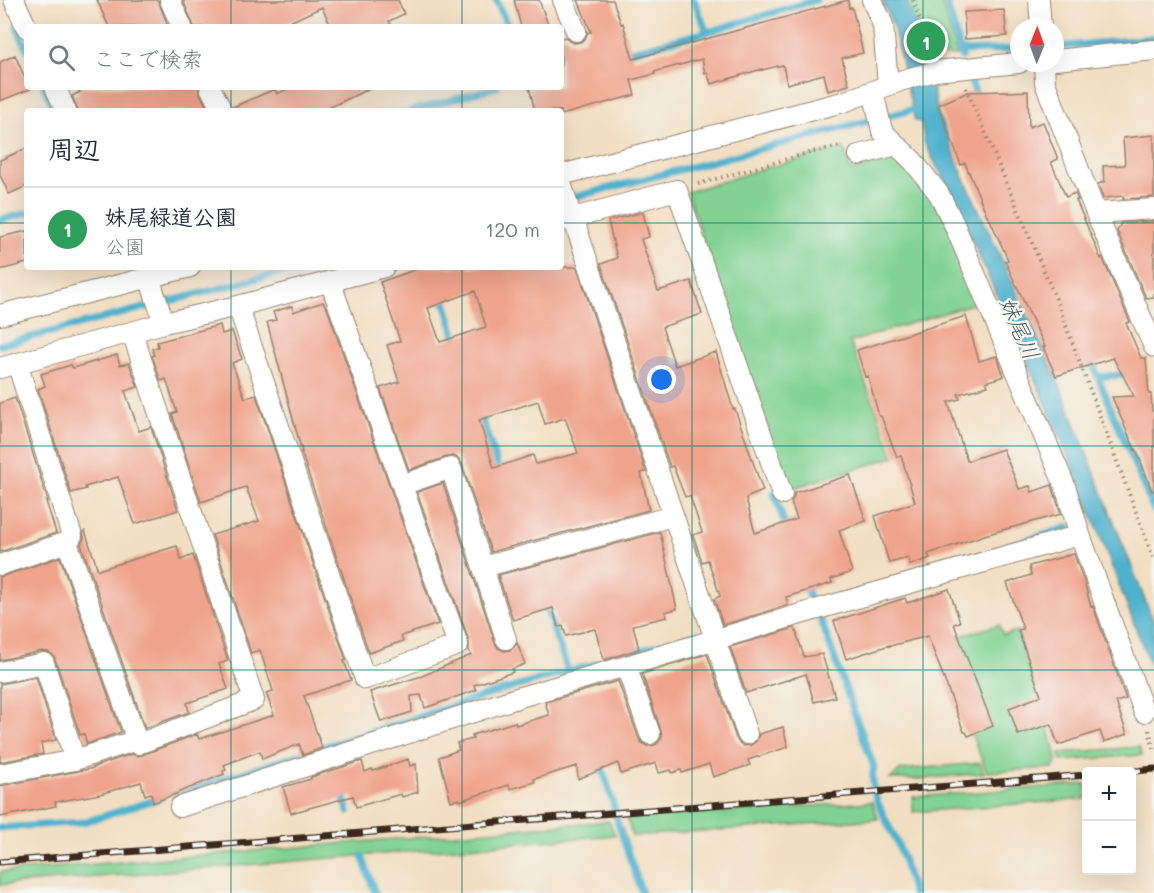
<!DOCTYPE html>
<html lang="ja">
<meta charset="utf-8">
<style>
:root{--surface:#fff;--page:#f6f6f7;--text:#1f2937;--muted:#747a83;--line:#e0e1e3;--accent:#111827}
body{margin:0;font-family:Mali,"Klee One",sans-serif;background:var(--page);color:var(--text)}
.controls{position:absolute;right:18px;bottom:18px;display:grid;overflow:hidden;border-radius:6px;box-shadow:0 6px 24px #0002}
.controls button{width:54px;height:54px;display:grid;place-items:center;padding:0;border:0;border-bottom:2px solid var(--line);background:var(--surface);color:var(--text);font:30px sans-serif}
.compass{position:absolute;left:1010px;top:18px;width:54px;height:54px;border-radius:50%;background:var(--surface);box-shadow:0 6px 24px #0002;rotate:1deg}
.you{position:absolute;left:662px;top:380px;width:21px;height:21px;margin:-15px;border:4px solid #fff;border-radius:50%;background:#1a73e8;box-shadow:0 0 0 9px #1a73e833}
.badge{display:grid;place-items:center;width:39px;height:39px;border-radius:50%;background:var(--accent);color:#fff;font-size:20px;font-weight:700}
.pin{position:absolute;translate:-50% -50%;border:3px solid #fff;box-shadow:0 2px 6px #0006}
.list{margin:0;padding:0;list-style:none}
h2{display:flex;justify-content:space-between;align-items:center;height:78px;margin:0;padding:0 24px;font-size:26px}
h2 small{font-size:20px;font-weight:400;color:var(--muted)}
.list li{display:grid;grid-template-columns:39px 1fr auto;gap:18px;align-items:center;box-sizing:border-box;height:84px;padding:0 24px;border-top:2px solid var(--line)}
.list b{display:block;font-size:22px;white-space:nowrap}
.list p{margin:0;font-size:20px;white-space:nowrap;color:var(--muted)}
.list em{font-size:20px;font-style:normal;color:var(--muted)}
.icon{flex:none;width:33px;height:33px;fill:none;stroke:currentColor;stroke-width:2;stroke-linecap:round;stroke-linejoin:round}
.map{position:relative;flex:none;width:1154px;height:893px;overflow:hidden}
.search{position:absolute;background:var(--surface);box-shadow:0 6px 24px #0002;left:24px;top:24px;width:540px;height:66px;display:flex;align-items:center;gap:15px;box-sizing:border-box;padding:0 21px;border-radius:6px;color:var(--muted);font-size:22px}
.panel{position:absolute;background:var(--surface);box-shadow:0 6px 24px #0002;left:24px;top:108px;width:540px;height:162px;border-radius:6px}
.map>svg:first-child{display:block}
.green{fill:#81d293;stroke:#5e7e58;stroke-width:1.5}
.water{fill:#4fb2ce;stroke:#456e76;stroke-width:1.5}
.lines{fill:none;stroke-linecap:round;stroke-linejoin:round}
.stream{stroke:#4fb2ce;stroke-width:7}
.building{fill:#f0a38b;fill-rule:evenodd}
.street-casing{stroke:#968470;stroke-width:22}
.path{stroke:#968470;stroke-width:4;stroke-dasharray:1.5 4.5;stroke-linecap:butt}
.street{stroke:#fff;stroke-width:20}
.rail-casing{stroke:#3b2a1e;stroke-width:7}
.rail{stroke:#f6f6f2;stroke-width:4.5;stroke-dasharray:14;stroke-linecap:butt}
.grid{fill:none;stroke:#0f766e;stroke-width:1.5;stroke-opacity:0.55}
.labels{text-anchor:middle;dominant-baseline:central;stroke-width:5;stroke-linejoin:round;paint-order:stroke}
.water-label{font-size:22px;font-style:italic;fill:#425a5c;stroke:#f6f6f2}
</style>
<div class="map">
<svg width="1154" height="893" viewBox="0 0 1154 893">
<rect width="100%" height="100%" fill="#f6f6f2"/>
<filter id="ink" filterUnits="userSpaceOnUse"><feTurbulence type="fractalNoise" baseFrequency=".0167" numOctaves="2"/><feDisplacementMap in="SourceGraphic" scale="12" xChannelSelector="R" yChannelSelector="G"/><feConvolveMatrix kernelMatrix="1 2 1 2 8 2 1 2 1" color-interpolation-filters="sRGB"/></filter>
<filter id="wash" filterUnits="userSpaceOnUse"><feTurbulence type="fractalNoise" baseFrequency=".008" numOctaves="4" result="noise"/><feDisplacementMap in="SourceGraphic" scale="24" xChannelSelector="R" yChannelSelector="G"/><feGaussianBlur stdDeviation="1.35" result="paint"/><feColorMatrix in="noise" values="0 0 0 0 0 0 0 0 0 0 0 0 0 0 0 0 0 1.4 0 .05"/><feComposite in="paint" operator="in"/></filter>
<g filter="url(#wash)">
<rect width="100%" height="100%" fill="#f2dfc3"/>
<path class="green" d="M 885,0 L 941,0 L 957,56 L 942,55 L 904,66 L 896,26 Z
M 844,148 L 851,171 L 897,157 L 938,203 L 982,301 L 850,342 L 894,457 L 786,490 L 687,192 L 766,168 Z
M 999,625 L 1003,635 L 1017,631 L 1055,749 L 1057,760 L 1053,768 L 987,772 L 939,655 L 945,640 Z
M 1139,747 L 1142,755 L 1061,761 L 1060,753 Z
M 980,763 L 984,773 L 921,779 L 890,779 L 901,770 Z
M 1086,784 L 1086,799 L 913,812 L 913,797 Z
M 872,802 L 878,819 L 632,836 L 627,818 Z
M 609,821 L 615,835 L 0,885 L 0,872 Z"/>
<path class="water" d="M 882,0 L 906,0 L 920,35 L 938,113 L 961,171 L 1060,386 L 1154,623 L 1154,675 L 1092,515 L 1046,404 L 949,189 L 925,144 L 921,122 L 915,121 L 893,25 Z"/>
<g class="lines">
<path class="stream" d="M 496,0 L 508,27
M 694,0 L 707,32
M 946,0 L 962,57
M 17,27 L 27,49
M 1055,47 L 1154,38
M 960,51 L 1019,49
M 624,53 L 707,32 L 816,0
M 968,75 L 979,100
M 44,87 L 55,111
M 411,111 L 497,87
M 567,199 L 919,108
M 0,220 L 27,213
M 443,295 L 458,345
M 0,345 L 303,267
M 1090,358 L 1154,511
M 1098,377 L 1132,374
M 480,412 L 500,473
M 774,493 L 787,531
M 1017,543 L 1069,527
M 805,584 L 811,603
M 544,603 L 568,671
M 820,618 L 874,767 C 867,795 889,822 899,847 C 905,862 908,878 913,893
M 600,761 L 613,803 L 618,824 L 642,893
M 342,791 L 348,812
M 175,794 L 494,693 L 697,634
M 0,828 L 84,822 L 161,798
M 362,856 L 375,893"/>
</g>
<g id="blocks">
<path class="building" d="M 97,0 L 158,0 L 167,24 L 161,27 L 109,27 Z
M 183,0 L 398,0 L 404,14 L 389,21 L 392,27 L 331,27 L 322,7 L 279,27 L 194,27 Z
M 514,0 L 539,0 L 549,27 L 521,27 Z
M 578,0 L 613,0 L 621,24 L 623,23 L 633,59 L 848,0 L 849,8 L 852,7 L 863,53 L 842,58 L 849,85 L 828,91 L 824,74 L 787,84 L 783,65 L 762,70 L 762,69 L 711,84 L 707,72 L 705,73 L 702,59 L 654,72 L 655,74 L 631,80 L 635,95 L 561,115 L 561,111 L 535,111 L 529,87 L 561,87 L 561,38 L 566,37 L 569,41 L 574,43 L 580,42 L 585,39 L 588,32 L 591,32 Z
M 1004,10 L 1007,36 L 965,39 L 964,12 Z
M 15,55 L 27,83 L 27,87 L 29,87 L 30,89 L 0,101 L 0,62 Z
M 77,87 L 198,87 L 199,92 L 209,111 L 78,111 L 72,96 L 80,92 Z
M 291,87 L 373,87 L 322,111 L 234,111 L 233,107 L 275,89 L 277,94 Z
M 1008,91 L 1008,92 L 1028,91 L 1029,127 L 1043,122 L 1058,159 L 1051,162 L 1066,197 L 1075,193 L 1078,200 L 1076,200 L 1101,259 L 1102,257 L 1130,322 L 1126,323 L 1141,358 L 1146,358 L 1149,394 L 1151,394 L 1152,411 L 1154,411 L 1154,491 L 1152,491 L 1136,449 L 1135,450 L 1112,397 L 1134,396 L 1113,358 L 1056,376 L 1043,347 L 1045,347 L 1005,261 L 1008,260 L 990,220 L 989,220 L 965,163 L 961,165 L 938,105 L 968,92 Z
M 1154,135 L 1154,197 L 1123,199 L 1123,196 L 1103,198 L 1098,184 L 1104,182 L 1103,166 L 1125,165 L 1123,138 Z
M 27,148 L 27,186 L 9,194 L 0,175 L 0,160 Z
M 643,212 L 649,237 L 641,239 L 658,291 L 691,281 L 702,314 L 662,327 L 675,366 L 716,352 L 733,409 L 735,409 L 763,491 L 746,498 L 755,533 L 797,519 L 791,502 L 794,497 L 794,493 L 850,475 L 866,521 L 839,530 L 852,572 L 831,579 L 832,583 L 786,597 L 788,605 L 723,625 L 714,599 L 720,596 L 708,560 L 702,562 L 693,535 L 702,532 L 690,496 L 685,497 L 673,466 L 670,467 L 601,264 L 617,258 L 608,221 Z
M 1154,221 L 1154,297 L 1146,298 L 1117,231 L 1121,223 Z
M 27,231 L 27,263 L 0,270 L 0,237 Z
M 423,267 L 577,267 L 646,472 L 641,473 L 649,510 L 491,552 L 462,464 L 459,459 L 454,456 L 447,457 L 409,470 L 380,388 L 399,382 L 387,345 L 400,341 L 380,282 ZM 475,291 L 486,327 L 440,342 L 428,308 ZM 538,401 L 545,424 L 565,418 L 578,453 L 536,464 L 533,455 L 494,468 L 479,420 Z
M 323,302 L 327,308 L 438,624 L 401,636 L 403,641 L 369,653 L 301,452 L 302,452 L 267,322 L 276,320 L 273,312 L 292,306 L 293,312 Z
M 966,316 L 979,361 L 997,356 L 1004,376 L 986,382 L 988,386 L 958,394 L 960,399 L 948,402 L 967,461 L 1003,449 L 1019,489 L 1030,486 L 1032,492 L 1052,485 L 1061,514 L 988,534 L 928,554 L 930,558 L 910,565 L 908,558 L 889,563 L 875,516 L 915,502 L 901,455 L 897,457 L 881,416 L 879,416 L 868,376 L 865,377 L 857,350 Z
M 220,325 L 222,334 L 232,331 L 242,359 L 232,363 L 245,398 L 256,395 L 346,660 L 344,661 L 351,680 L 304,696 L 322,748 L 303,755 L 299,744 L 262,759 L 260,751 L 224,765 L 226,770 L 223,771 L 224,774 L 153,803 L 151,793 L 145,795 L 141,782 L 100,794 L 55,802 L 56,806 L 0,817 L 0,786 L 94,768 L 93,767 L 132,754 L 137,756 L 142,755 L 197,734 L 199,739 L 274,715 L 266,693 L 273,691 L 260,650 L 251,653 L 212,535 L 259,521 L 246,487 L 201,502 L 172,414 L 177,412 L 166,379 L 161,381 L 152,356 L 154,355 L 152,348 L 158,347 L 157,342 Z
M 117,355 L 120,365 L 129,363 L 138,387 L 125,391 L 139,431 L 151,427 L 178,510 L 135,524 L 118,477 L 85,487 L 86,489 L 71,493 L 38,389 L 45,386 L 41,374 L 71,365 L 73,368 Z
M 15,398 L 48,501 L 46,501 L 56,533 L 0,552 L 0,403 Z
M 443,483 L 495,643 L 498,648 L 504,651 L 510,650 L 514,647 L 517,643 L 525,664 L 512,669 L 513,672 L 474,685 L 476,690 L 425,708 L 421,695 L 411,696 L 412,712 L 381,722 L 370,692 L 422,676 L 471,655 L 469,650 L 469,641 L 417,492 Z
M 85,531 L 98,570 L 177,546 L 181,560 L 193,555 L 228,661 L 219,664 L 228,689 L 187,703 L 189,712 L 145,728 L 81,544 L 84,538 L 83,532 Z
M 660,532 L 677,609 L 665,612 L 667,617 L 633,625 L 639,649 L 604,660 L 595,629 L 566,636 L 563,626 L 558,627 L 553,608 L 513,620 L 498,575 Z
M 1074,554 L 1085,585 L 1091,607 L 1093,606 L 1126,699 L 1116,702 L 1127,734 L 1104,742 L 1100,731 L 1058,745 L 1051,724 L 1018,735 L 1009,708 L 1041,696 L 1018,630 L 1023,629 L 1007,583 L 1031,575 L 1029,566 Z
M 60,557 L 121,732 L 87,744 L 84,734 L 80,735 L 55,659 L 53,655 L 48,652 L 42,651 L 0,660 L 0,577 Z
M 949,589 L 960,622 L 954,624 L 993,726 L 968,736 L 966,732 L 964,732 L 928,636 L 890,646 L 890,645 L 846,659 L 834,621 L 905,598 L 907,603 Z
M 795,628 L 804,657 L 822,654 L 835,697 L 814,702 L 806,674 L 746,693 L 730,647 Z
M 707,654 L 736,738 L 739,743 L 744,746 L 751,745 L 756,741 L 759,734 L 783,727 L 788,747 L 760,756 L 748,760 L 750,765 L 713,777 L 709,764 L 682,773 L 681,770 L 672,773 L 671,770 L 659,773 L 656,763 L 621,774 L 618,763 L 578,779 L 577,766 L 534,779 L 535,782 L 510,789 L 509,785 L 459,801 L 459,799 L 451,801 L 439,757 L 459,750 L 457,743 L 473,739 L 472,735 L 515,722 L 516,725 L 549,715 L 545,702 L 618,681 L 639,739 L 642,743 L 647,746 L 655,745 L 659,742 L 662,737 L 661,731 L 642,674 Z
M 36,677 L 56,740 L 41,743 L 43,754 L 0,762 L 0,684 Z
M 408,759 L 410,766 L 416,764 L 418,792 L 402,797 L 401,794 L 356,807 L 353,796 L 291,813 L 283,787 L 311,779 L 311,777 L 362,761 L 365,772 L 372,769 L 373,771 Z"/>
</g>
</g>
<g filter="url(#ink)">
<use href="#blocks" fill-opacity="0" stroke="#968470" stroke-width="1.5"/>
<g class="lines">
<g class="street-casing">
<path id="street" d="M 14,0 L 27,28
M 170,0 L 182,27
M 563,0 L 576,31
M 872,0 L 883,25 L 888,85
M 1039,0 L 1041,27
M 1055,60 L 1154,50
M 1044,63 L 1045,83 L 1096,213 L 1154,347
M 55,87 L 66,111
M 210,87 L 222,111
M 873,91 L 882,131 L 913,161 L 939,194 L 954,224 L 1065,486 L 1080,535 L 1144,712
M 859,155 L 896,145
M 561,175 L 843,102 L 903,80 L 935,71 L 1019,63
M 561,183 L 569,209 L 573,218 L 677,190 L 782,494
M 1096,213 L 1154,209
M 561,221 L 573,218 L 747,734
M 149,277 L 164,323
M 238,306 L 365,679 L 458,645 L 330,281
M 0,315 L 190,267
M 0,368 L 164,323 L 238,306 L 384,267
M 402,485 L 451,468 L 506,639
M 67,542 L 138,744 L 254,700 L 132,332
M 0,565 L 67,542 L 72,536 L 17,363
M 483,567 L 673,516
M 0,672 L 44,663 L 75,760
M 650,734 L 626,666 L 811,611 L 1080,535
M 0,774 L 75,760 L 137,740
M 180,807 L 517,698 L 626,666"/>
</g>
<path class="path" d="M 913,0 L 931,52
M 966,88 L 1056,299 L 1154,560
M 698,184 L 812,152 L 841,146
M 1149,730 L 1154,751"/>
<use href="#street" class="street"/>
<g class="rail-casing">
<path id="rail" d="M 1127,772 L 1154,769
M 0,862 L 1086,775"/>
</g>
<use href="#rail" class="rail"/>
</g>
</g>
<path class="grid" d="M 231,0 L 231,27M 462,0 L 462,27M 692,0 L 692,893M 923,0 L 923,893M 231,87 L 231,111M 462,87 L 462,111M 0,223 L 27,223M 561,223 L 1154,223M 231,267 L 231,893M 462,267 L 462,893M 0,446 L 1154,446M 0,670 L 1154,670"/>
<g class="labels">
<g class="water-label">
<text transform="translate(1020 328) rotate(66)">妹尾川</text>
</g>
</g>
</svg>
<div class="controls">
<button>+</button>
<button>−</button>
</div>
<svg class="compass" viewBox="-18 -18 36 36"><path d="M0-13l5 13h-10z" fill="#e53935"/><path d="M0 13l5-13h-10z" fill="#747a83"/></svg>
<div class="you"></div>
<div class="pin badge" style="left:926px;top:41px;background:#2e9e5b">1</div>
<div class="search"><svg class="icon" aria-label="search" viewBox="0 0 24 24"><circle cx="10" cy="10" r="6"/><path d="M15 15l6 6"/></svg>ここで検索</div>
<section class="panel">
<h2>周辺<small></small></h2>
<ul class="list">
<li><span class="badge" style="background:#2e9e5b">1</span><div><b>妹尾緑道公園</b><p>公園</p></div><em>120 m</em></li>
</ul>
</section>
</div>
